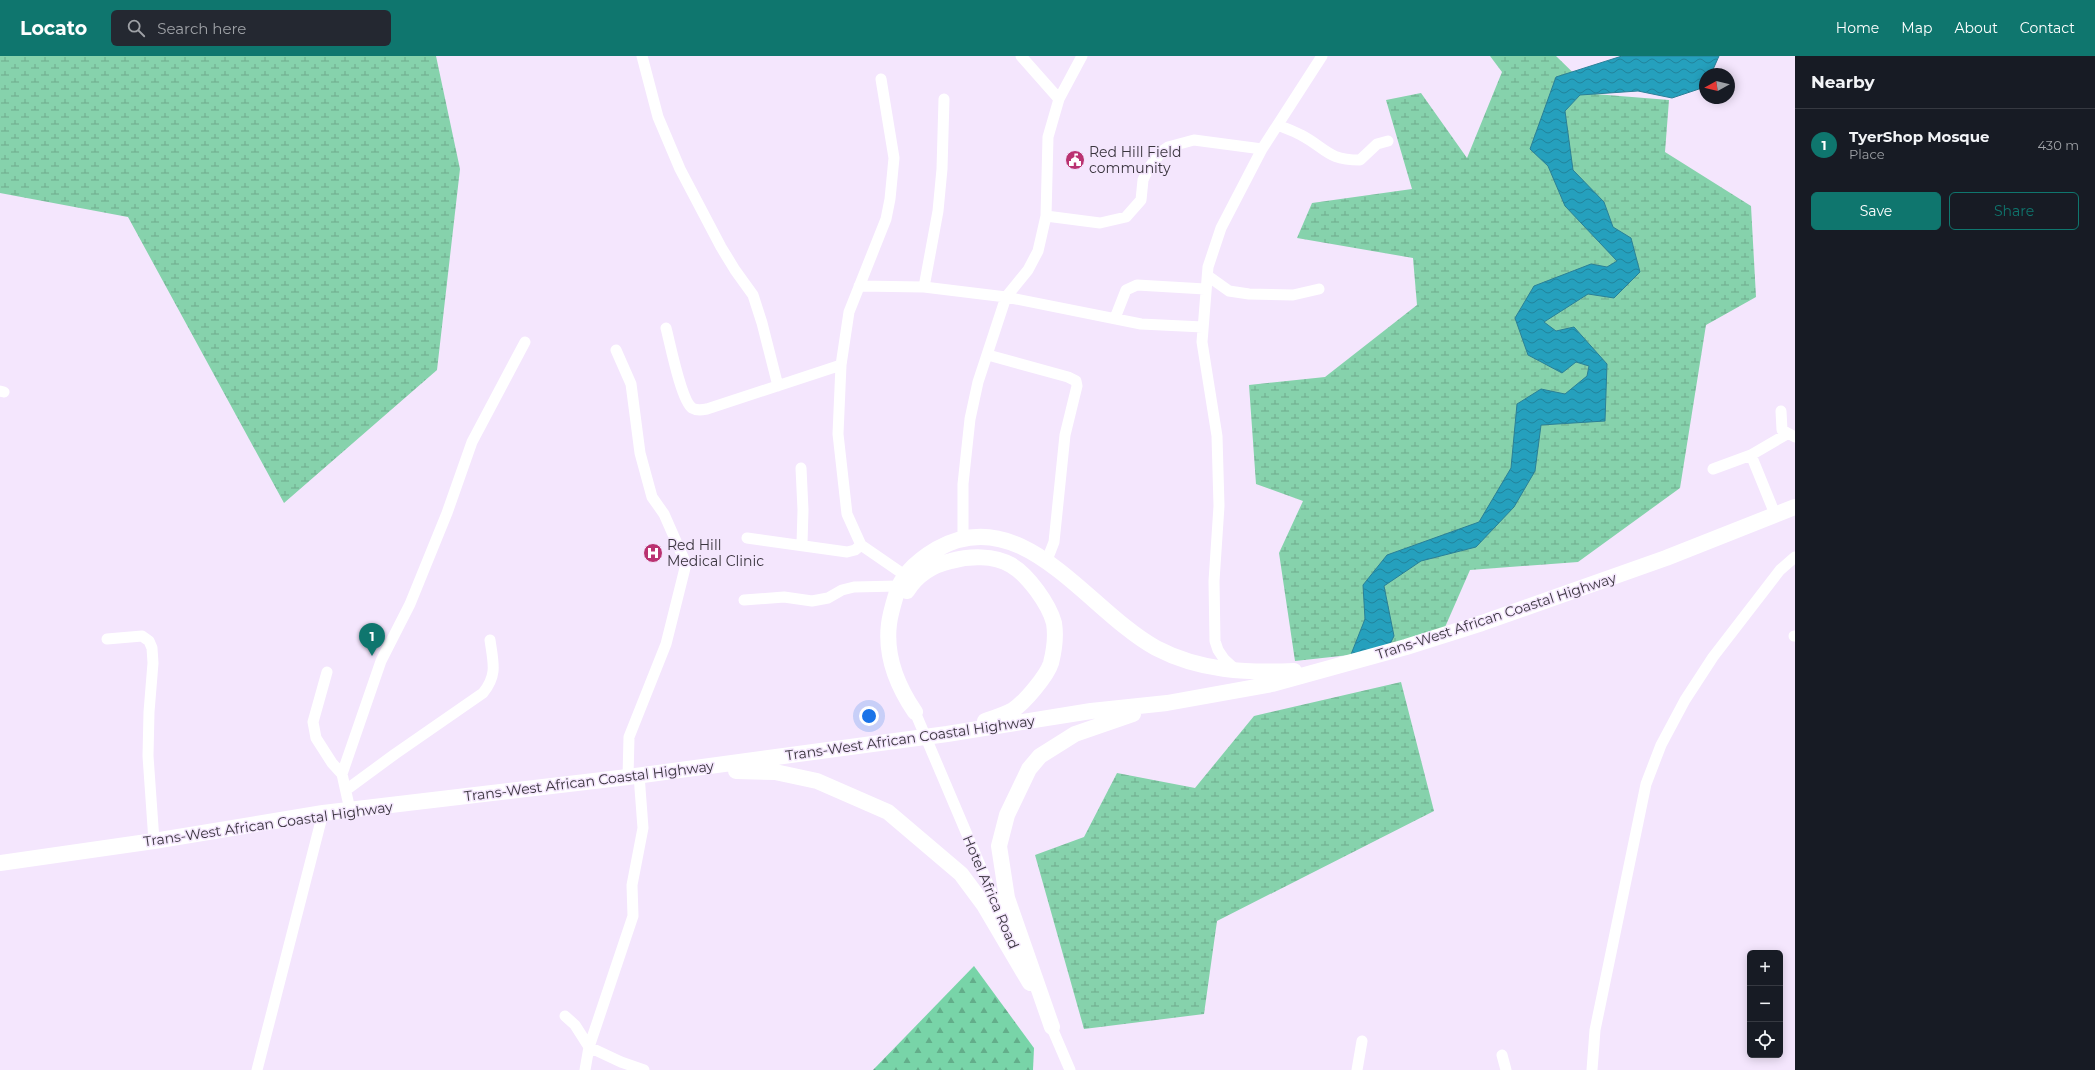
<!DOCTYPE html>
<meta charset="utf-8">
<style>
:root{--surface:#171b24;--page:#242831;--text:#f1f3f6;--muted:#9ea1a6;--line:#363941;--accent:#0f766e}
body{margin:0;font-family:Montserrat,sans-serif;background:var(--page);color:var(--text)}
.controls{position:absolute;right:12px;bottom:12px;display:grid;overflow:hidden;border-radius:6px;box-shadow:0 2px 10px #0003}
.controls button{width:36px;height:36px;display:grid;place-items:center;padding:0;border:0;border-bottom:1px solid var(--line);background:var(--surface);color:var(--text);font:20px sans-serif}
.compass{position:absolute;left:1699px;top:12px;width:36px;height:36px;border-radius:50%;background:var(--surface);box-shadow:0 2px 10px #0003;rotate:262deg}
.you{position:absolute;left:869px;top:660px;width:14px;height:14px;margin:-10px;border:3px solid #fff;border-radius:50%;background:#1a73e8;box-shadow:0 0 0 6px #1a73e833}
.badge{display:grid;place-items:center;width:26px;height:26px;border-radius:50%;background:var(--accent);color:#fff;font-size:13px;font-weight:700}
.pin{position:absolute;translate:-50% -33px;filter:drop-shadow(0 1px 2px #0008)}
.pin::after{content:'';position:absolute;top:21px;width:14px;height:12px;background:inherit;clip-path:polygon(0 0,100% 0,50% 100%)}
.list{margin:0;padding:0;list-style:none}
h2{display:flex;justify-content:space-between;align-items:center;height:52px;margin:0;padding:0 16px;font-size:17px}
h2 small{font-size:13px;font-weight:400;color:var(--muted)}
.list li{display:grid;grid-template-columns:26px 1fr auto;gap:12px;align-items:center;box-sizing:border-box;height:72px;padding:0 16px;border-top:1px solid var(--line)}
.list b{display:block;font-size:15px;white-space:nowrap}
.list p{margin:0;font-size:13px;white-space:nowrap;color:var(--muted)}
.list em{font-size:13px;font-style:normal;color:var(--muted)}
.actions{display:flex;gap:8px;padding:12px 16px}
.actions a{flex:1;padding:9px 0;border:1px solid var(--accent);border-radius:6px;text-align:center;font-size:14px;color:var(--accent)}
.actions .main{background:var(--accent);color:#fff}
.icon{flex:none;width:22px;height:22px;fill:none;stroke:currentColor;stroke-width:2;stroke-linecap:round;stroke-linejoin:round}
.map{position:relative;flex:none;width:1795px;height:1014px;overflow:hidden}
header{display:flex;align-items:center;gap:24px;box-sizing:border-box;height:56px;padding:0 20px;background:var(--accent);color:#fff}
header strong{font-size:19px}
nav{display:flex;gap:22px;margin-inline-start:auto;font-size:14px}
.search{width:280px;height:36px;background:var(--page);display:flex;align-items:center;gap:10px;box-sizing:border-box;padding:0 14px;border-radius:6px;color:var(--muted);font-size:15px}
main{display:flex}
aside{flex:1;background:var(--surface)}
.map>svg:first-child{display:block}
.forest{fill:url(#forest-firs)}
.wetland{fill:url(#wetland-marsh)}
.water{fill:url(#water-waves);stroke:#2b8097}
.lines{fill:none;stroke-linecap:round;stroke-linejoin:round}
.minor{stroke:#fff;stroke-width:11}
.highway{stroke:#fff;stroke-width:16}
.labels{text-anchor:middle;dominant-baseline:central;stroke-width:3;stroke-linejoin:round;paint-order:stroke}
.poi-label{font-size:14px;fill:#3a353e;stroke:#f4e6fd;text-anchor:start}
.street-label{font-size:14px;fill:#3a353e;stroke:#f4e6fd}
</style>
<header>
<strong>Locato</strong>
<div class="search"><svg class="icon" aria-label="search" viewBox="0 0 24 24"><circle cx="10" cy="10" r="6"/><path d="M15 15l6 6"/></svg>Search here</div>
<nav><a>Home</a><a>Map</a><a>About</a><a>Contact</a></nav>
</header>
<main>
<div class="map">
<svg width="1795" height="1014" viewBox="0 0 1795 1014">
<defs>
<pattern id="forest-firs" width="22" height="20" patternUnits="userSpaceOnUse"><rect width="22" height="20" fill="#78d4a8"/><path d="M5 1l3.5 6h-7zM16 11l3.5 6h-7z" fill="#63ad8a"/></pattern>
<pattern id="wetland-marsh" width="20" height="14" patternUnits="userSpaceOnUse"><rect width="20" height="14" fill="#86d2ac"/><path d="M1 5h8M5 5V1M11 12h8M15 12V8" fill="none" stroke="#6fab8d"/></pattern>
<pattern id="water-waves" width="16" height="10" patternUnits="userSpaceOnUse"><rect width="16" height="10" fill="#25a0bd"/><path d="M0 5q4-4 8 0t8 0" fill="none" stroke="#21839b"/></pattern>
</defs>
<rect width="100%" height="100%" fill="#f4e6fd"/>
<path class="forest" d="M 974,910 L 1034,992 L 1033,1014 L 873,1014 Z"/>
<path class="wetland" d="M 0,0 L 436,0 L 460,113 L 437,314 L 284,447 L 128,161 L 0,137 Z
M 1490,0 L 1556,0 L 1595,38 L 1669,44 L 1665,96 L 1751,150 L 1756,241 L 1706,269 L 1680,432 L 1578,506 L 1470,514 L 1442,578 L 1395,594 L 1295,605 L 1279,497 L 1303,445 L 1256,428 L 1249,329 L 1325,321 L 1417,249 L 1413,202 L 1297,182 L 1312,147 L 1412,133 L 1386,44 L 1421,37 L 1467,102 L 1502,16 Z
M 1401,626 L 1434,755 L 1217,865 L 1204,958 L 1084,973 L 1035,799 L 1084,781 L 1117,717 L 1195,732 L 1254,660 Z"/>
<path class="water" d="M 1622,0 L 1719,0 L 1711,18 L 1705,18 L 1705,31 L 1672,42 L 1638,35 L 1580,39 L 1565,55 L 1573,114 L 1604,146 L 1613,171 L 1631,182 L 1640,216 L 1614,242 L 1588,238 L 1544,266 L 1556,275 L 1574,271 L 1607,308 L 1605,365 L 1541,369 L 1535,415 L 1514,451 L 1476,491 L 1421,505 L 1384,530 L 1394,580 L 1386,596 L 1350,601 L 1365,563 L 1363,529 L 1387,499 L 1479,466 L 1511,412 L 1517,348 L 1541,333 L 1565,338 L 1587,320 L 1589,310 L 1576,306 L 1562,317 L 1528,299 L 1515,262 L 1534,230 L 1591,208 L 1607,211 L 1617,205 L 1565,150 L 1548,110 L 1530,93 L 1556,21 Z"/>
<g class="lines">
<path class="minor" d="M 642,0 L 658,61 L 680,113 L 721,191 L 735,214 L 753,239 L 762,267 L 778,330
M 1021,0 L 1059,43
M 881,23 L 894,102 L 890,143 L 886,163 L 849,256 L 841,309 L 838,378 L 847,458 L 861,489 L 906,520
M 1278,69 C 1285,72 1294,75 1301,79 C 1326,92 1327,104 1360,104 L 1377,88 L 1388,85
M 1046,160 L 1100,167 L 1126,161 L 1141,144 L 1143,124 L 1148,113 L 1162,95 L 1168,91 L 1194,84 L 1262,93
M 1208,220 L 1229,235 L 1249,238 L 1293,239 L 1319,233
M 859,230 L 924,231 L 1006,241 L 1141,268 L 1203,271
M 924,231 L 938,155 L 942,113 L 944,43
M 1115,262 L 1126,234 L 1137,229 L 1205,233
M 666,272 C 670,287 681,344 692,352 C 697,355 702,354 707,353 L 841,309
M 616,294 L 631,328 L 640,397 L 652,441 L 664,458 L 686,508 L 666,588 L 629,681 L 628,721
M 988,299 L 1068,321 L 1076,325 L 1077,330 L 1065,379 L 1054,486 L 1047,504
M 0,335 L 4,336
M 1781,355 L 1782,374 L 1795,381
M 1751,399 L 1775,458
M 801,412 L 803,454 L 802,488
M 1713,413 L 1751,399 L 1787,378
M 747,482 L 847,496 L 855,494 L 861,489
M 963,482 L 963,428 L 970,363 L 978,326 L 1006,241 L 1028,214 L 1038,195 L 1046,160 L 1048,81 L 1059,43 L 1082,0
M 744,544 L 784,541 L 812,545 L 828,542 L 842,534 L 854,531 L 898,530
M 1794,580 L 1795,580
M 107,583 L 142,580 L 149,585 L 152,592 L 153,607 L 149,656 L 148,700 L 154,785
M 1237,615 L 1224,603 L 1218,594 L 1215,585 L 1214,525 L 1219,450 L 1217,380 L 1202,286 L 1208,211 L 1221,172 L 1262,93 L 1322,0
M 327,616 L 313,666 L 316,682 L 332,707 L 342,718 L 350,754
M 915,656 L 1011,882
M 342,718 L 381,605 L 410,548 L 447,457 L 472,386 L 525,286
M 639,719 L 643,772 L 632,829 L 633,860 L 589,991 L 621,1006 L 644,1014
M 346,734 L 395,698 L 483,637 C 498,619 493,606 490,584
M 565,960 L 575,969 L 589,991 L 585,1014
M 1049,965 L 1070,1014
M 1502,999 L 1506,1014
M 257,1014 L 323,757
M 1357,1014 L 1362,985
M 1592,1014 L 1595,974 L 1646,728 L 1661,689 L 1685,644 L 1713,601 L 1780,514 L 1795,501"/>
<path class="highway" d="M 907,535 C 917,519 933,509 951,505 C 969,500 994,499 1011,509 C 1028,519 1049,548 1054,567 C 1056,579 1054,595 1051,607 C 1047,620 1024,647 1013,654 C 1004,659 994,662 985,665
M 915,656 C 898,631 885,600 889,568 C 890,559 893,549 896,539 C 901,519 920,503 937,493 C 1023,444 1088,555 1156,592 C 1200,615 1246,617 1294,615
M 736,715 L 775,716 L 817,725 L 888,756 L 961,818 L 984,849 L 1030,927
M 0,807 L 154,785 L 323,757 L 628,721 L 947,678 L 1091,655 L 1167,647 L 1272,628 L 1406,591 L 1482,567 L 1666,502 L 1795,451
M 1052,971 L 1007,842 L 999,790 L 1007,759 L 1029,713 L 1040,700 L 1075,678 L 1133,658"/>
</g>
<defs>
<g id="civic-disc" transform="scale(1)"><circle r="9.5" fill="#ba3271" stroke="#f4e6fd"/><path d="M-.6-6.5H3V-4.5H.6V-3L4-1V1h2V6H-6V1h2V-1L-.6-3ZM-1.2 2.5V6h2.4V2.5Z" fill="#fff"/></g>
<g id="hospital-disc" transform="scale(1)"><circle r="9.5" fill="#ba3271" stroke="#f4e6fd"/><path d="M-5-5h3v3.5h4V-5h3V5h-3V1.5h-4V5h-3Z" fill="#fff"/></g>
</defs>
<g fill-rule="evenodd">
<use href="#civic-disc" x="1075" y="104"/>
<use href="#hospital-disc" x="653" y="497"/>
</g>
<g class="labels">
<g class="poi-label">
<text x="1089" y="96">Red Hill Field<tspan x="1089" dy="16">community</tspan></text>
<text x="667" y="489">Red Hill<tspan x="667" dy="16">Medical Clinic</tspan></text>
</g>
<g class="street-label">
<text transform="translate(1496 560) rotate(-18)">Trans-West African Coastal Highway</text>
<text transform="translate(910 682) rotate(-8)">Trans-West African Coastal Highway</text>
<text transform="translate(589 725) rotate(-7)">Trans-West African Coastal Highway</text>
<text transform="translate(268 768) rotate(-8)">Trans-West African Coastal Highway</text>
<text transform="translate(991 836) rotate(67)">Hotel Africa Road</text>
</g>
</g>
</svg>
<div class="controls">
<button>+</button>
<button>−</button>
<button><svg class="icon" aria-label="locate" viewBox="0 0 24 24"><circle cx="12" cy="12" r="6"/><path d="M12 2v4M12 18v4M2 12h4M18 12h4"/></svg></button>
</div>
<svg class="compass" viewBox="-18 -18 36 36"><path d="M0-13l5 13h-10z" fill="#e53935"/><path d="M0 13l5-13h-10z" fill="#9ea1a6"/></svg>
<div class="you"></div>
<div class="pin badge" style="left:372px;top:600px">1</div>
</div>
<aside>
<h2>Nearby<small></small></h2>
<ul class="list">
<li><span class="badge">1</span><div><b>TyerShop Mosque</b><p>Place</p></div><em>430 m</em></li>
</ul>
<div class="actions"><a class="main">Save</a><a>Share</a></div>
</aside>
</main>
